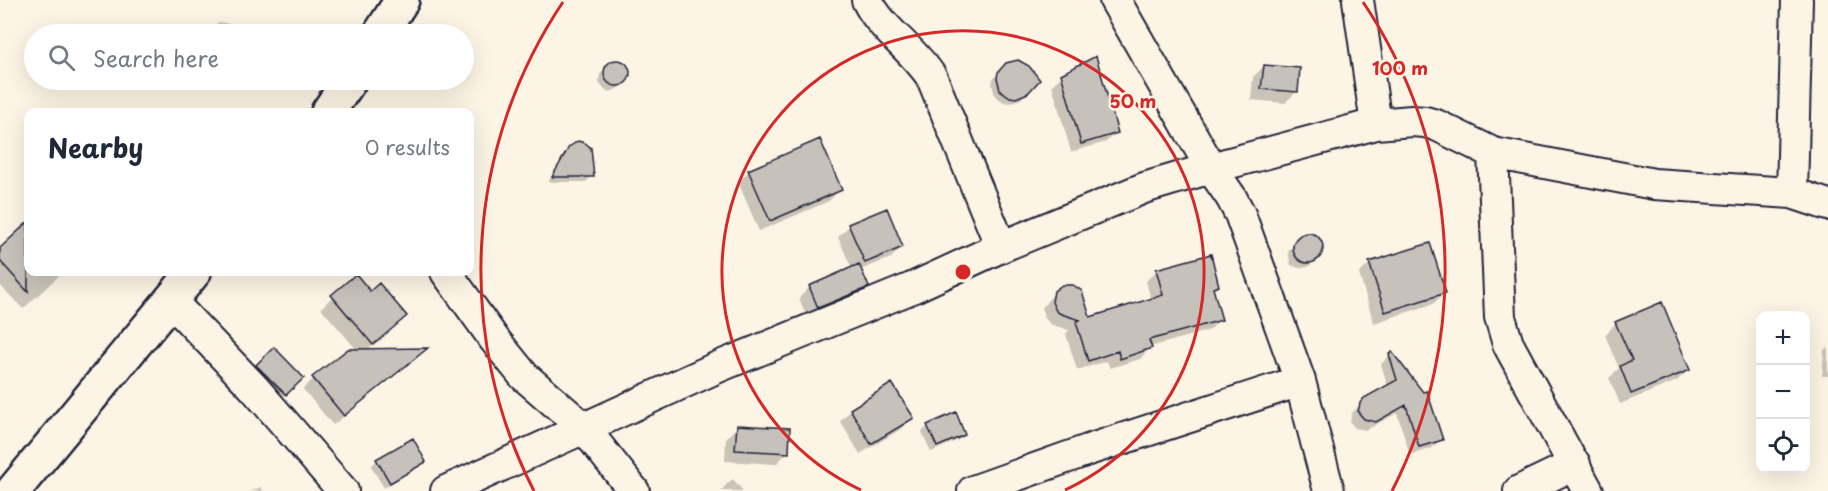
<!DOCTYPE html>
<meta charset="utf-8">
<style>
:root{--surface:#fff;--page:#f6f6f7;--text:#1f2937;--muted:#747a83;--line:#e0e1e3}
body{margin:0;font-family:"Playpen Sans",sans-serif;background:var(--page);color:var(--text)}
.controls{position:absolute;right:18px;bottom:18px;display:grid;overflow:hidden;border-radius:12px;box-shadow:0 6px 24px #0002}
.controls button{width:54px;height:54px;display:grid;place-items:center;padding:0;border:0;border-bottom:2px solid var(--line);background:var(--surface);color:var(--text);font:30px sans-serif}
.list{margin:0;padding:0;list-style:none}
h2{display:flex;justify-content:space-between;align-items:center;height:78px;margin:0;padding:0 24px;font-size:26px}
h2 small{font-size:20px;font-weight:400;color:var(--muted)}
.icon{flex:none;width:33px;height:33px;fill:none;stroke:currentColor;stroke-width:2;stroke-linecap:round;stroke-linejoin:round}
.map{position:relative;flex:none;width:1828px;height:491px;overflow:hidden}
.search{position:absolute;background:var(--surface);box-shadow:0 6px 24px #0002;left:24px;top:24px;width:450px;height:66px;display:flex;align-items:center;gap:15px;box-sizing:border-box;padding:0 21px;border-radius:33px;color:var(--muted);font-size:22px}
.panel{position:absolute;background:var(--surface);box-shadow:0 6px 24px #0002;left:24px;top:108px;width:450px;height:168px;border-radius:12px}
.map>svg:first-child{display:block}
.shadow{fill:#0003}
.building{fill:#c6c1bb;stroke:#22223b;stroke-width:1.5}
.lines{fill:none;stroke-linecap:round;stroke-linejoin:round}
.minor-casing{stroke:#22223b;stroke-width:34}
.tertiary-casing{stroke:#22223b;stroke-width:38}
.minor{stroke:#fcf5e5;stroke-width:30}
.tertiary{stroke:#fcf5e5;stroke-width:33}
.ring{fill:none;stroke:#d62828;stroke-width:3}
.centre{fill:#d62828;stroke:#fcf5e5;stroke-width:3}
.ring-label{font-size:18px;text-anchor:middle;font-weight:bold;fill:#d62828;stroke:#fcf5e5;stroke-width:5;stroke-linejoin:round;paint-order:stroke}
</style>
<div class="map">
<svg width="1828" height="491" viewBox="0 0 1828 491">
<rect width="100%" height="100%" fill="#fcf5e5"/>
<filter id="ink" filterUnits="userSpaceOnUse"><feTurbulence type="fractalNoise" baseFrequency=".0167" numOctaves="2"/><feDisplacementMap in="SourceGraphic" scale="12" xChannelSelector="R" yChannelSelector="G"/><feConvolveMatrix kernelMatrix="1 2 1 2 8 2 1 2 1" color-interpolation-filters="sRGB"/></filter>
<g filter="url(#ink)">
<path class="shadow" d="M 220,22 L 229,24 L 235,31 L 235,34 L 205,34 L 212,26 Z
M 613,62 L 621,63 L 627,68 L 629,73 L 625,82 L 619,88 L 610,92 L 605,90 L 599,83 L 600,74 Z
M 1264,66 L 1296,92 L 1285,103 L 1251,100 L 1253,77 Z
M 1001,70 L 1027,92 L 1021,99 L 1010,103 L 1004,102 L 995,96 L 992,84 L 993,79 Z
M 1062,76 L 1116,133 L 1106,142 L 1071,152 L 1052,85 Z
M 567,152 L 592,176 L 586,182 L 548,182 Z
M 749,171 L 840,189 L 829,201 L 759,231 L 738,182 Z
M 28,224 L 28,272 L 63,272 L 23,309 L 1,286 L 0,287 L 0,250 Z
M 849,226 L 902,247 L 891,258 L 860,270 L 867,287 L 856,298 L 807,318 L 799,298 L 810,287 L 852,269 L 838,237 Z
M 1308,234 L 1317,237 L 1322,245 L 1321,254 L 1308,267 L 1299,268 L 1291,265 L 1288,252 L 1299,237 Z
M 1210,256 L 1217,286 L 1212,291 L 1220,319 L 1210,330 L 1150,347 L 1150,348 L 1140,359 L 1110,368 L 1107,361 L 1077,370 L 1066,334 L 1069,330 L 1050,324 L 1044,317 L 1042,308 L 1048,300 L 1059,289 L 1089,319 L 1151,300 L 1146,281 L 1156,271 Z
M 1370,263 L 1444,293 L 1433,304 L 1374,323 L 1359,274 Z
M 332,297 L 394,327 L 367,350 L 416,358 L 333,425 L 303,389 L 313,379 L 357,350 L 321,308 Z
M 1616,323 L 1688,370 L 1677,381 L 1620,404 L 1609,378 L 1619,368 L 1605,335 Z
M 1828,347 L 1828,376 L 1822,376 L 1824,350 Z
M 274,349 L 302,378 L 280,399 L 252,371 Z
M 1390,355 L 1441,439 L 1432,448 L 1410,455 L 1397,413 L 1366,430 L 1355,428 L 1350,422 L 1352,413 L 1365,400 L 1388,387 L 1381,364 Z
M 851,410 L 912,418 L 901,429 L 860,454 L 840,421 Z
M 928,426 L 964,435 L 958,440 L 931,452 L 922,432 Z
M 737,427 L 787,453 L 776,464 L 725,461 L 726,438 Z
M 377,460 L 425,462 L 419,467 L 384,488 L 371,466 Z
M 733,479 L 743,491 L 721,491 L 727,484 Z
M 261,487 L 263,491 L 251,491 Z"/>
<path class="building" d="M 1096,56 L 1118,133 L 1081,144 L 1061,74 Z
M604 73a13 13 0 1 1 26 0a13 13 0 1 1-26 0Z
M 1018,60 L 1029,66 L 1040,80 L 1028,93 L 1016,98 L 1010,97 L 1000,90 L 997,78 L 998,72 L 1006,63 Z
M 1264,65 L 1300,68 L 1298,92 L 1261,89 Z
M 820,139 L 842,190 L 770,221 L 748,170 Z
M 578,141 L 585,143 L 591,148 L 594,177 L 552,177 L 569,147 Z
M 887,208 L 903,247 L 865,263 L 848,224 Z
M 28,222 L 28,292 L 0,261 L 0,248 Z
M1293 248a15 15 0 1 1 30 0a15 15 0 1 1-30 0Z
M 1430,243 L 1446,293 L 1385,312 L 1369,262 Z
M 1211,254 L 1219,286 L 1213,288 L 1222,320 L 1149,340 L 1152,348 L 1120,359 L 1118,351 L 1088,361 L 1076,322 L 1080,320 L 1061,314 L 1056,311 L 1052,302 L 1054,291 L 1062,285 L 1073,285 L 1082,291 L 1090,317 L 1163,295 L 1156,269 Z
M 859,264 L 869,287 L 818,308 L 809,286 Z
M 356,274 L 370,291 L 379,283 L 407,316 L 373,345 L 331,295 Z
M 1662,302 L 1690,370 L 1631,394 L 1620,366 L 1632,360 L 1615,322 Z
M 274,347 L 304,378 L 286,395 L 256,365 Z
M 428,348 L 344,416 L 312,377 L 348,349 Z
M 1392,352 L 1423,392 L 1427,391 L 1443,440 L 1419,447 L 1406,405 L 1376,422 L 1364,419 L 1358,412 L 1360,403 L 1364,398 L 1397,380 L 1389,354 Z
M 892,383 L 914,418 L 871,444 L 850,409 Z
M 956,412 L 965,435 L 937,447 L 927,425 Z
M 737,425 L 790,428 L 789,453 L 735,450 Z
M 413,438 L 426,462 L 390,483 L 376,459 Z"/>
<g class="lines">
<g class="minor-casing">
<path id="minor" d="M 867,0 C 882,31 914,49 932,78 L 1001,247
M 1115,0 L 1211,168 L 1231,197 L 1240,214 L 1300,381 L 1329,491
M 1358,0 L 1376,124
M 1493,153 L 1500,317 L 1508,344 L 1588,491
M 1792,193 L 1797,0
M 446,272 L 494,339 L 524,376 L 584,428 L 634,491
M 170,300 L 255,389 L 343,491
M 446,491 L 718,367 L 912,288 L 1001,247 L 1144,188 L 1211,168 L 1376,124 L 1412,121 L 1425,122 L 1436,125 L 1493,153 L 1654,184 L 1792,193 L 1828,205
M 973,491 L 1088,450 L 1300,381
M 1519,491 L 1575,464"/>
</g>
<g class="tertiary-casing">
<path id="tertiary" d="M 380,34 L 402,0
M 328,112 L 350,80
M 13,491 L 194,272"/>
</g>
<use href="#minor" class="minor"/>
<use href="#tertiary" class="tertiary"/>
</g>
</g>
<g class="ring">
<path d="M861 490A241 241 0 1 1 1065 490"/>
<path d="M534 491A482 482 0 0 1 563 2M1363 2A482 482 0 0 1 1392 491"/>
</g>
<circle cx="963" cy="272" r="9" class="centre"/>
<g class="ring-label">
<text x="1400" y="75">100 m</text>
<text x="1133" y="108">50 m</text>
</g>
</svg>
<div class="controls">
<button>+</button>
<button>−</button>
<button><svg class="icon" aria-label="locate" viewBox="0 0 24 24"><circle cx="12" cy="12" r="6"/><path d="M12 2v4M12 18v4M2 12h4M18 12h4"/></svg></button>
</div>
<div class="search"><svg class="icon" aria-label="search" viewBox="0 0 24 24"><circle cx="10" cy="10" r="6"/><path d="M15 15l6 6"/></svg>Search here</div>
<section class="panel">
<h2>Nearby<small>0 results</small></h2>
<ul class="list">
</ul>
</section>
</div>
